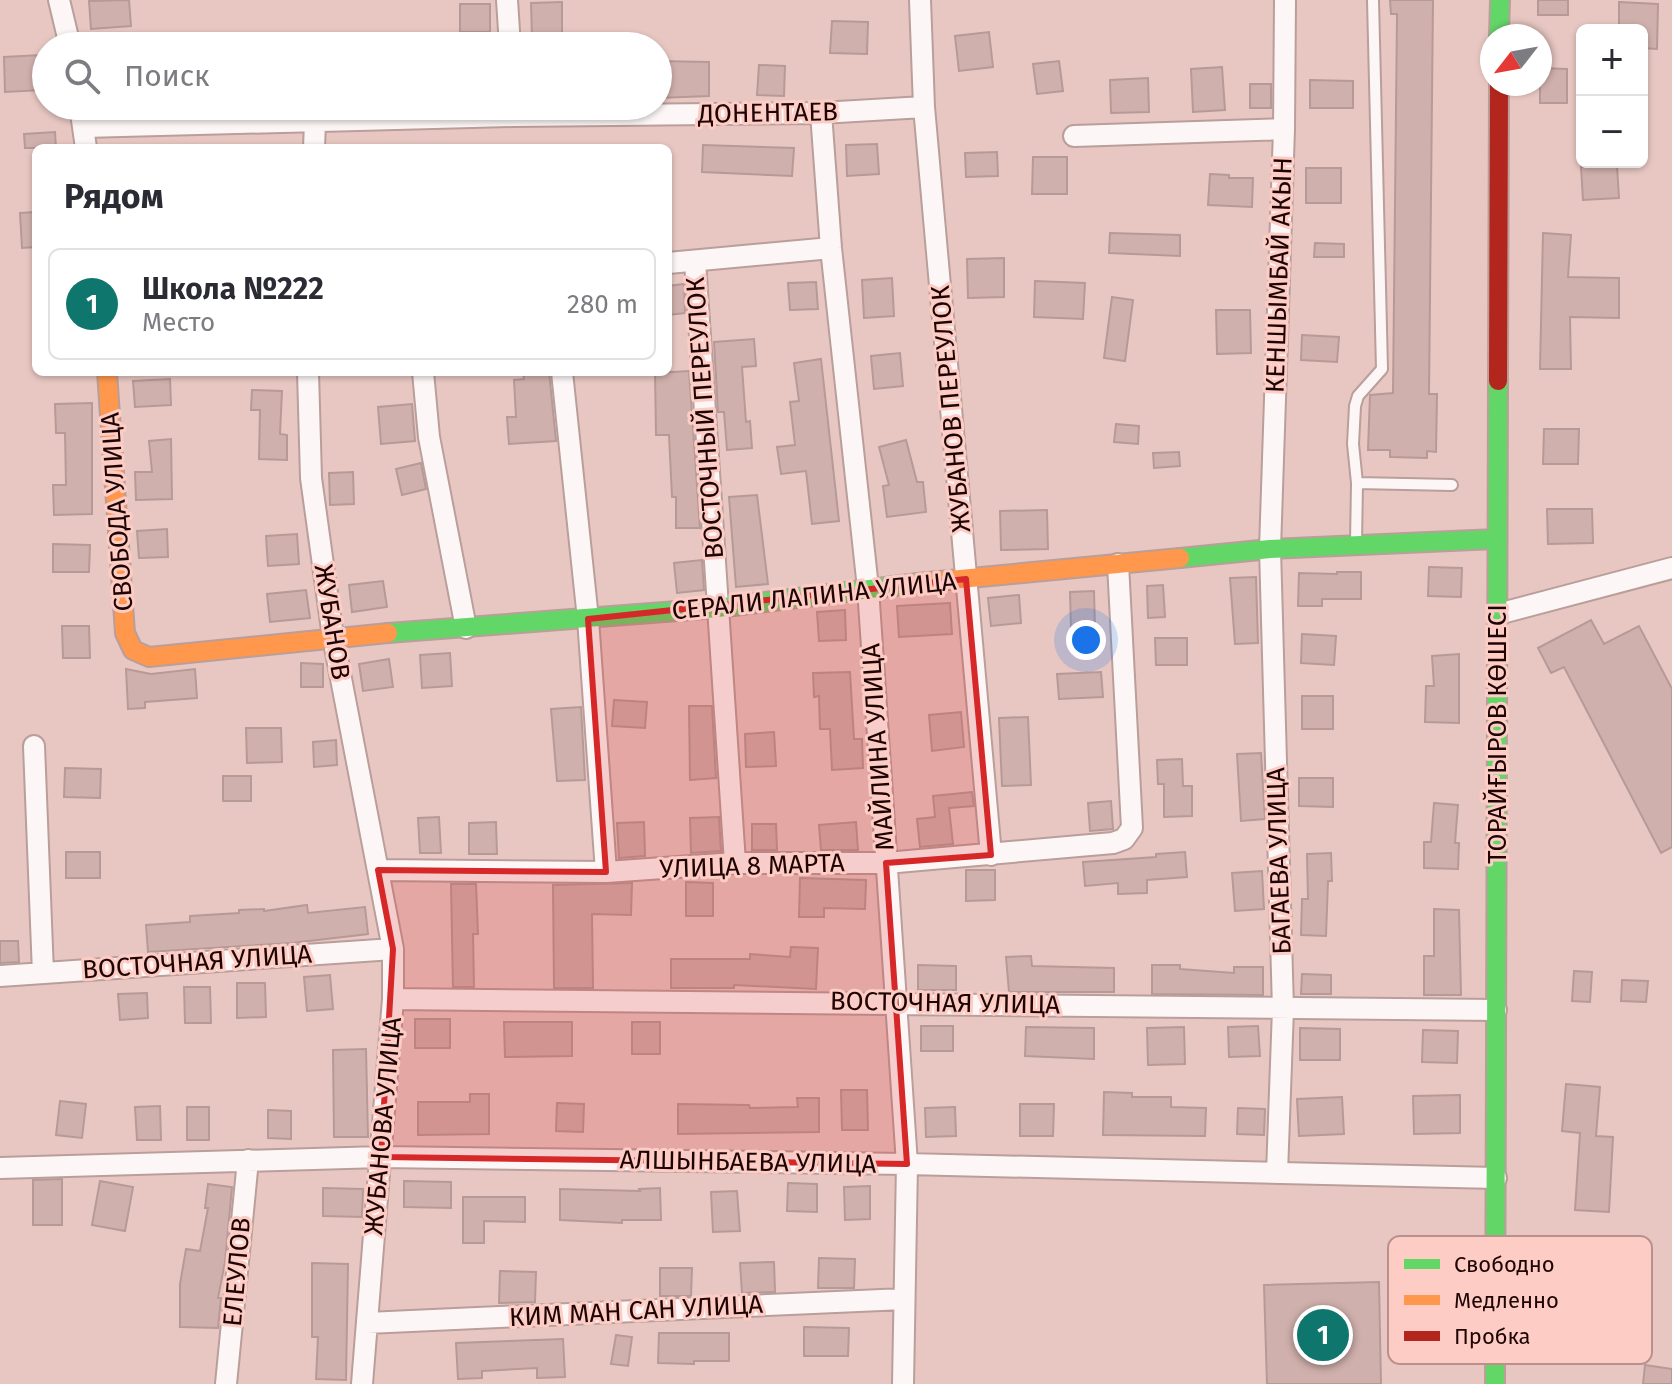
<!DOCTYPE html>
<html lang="ru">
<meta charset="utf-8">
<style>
:root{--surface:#fff;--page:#f2f2f3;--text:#2b2b33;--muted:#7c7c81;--line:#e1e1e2;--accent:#0f766e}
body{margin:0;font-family:"Fira Sans",sans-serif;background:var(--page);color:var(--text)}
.controls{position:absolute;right:24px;top:24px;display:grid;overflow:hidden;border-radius:12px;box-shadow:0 2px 6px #0004}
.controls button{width:72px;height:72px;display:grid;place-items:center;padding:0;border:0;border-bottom:2px solid var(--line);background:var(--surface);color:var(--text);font:40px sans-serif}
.compass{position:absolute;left:1480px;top:24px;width:72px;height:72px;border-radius:50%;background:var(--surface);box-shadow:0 2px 6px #0004;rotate:239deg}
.you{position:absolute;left:1086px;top:640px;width:28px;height:28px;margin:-20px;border:6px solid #fff;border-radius:50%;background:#1a73e8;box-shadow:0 0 0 12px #1a73e833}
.badge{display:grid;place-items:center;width:52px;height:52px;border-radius:50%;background:var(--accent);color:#fff;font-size:26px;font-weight:700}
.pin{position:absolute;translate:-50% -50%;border:4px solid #fff;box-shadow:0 2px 8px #0006}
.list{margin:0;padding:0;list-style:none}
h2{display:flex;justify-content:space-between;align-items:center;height:104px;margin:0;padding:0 32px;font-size:34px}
h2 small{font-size:26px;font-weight:400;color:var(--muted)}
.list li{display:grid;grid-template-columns:52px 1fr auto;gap:24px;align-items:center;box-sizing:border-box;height:112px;margin:0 16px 16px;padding:0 16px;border:2px solid var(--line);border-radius:12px}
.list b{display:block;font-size:30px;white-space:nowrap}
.list p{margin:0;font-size:26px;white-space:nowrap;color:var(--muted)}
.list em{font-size:26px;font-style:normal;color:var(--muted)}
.icon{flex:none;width:44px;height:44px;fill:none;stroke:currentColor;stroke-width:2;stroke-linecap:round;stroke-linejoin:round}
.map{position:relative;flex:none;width:1672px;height:1384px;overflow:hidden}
.search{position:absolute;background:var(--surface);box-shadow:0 2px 6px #0004;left:32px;top:32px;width:640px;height:88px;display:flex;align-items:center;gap:20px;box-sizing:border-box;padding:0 28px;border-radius:44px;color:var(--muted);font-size:30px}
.panel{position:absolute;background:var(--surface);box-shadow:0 2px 6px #0004;left:32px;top:144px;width:640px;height:232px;border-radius:12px}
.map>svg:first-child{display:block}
.building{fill:#d0b0ac;stroke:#b69a97;stroke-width:2}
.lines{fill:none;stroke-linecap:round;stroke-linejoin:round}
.lane-casing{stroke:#ba9e9a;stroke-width:14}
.street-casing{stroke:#ba9e9a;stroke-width:24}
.fast-casing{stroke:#ba9e9a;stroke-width:22}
.slow-casing{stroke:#ba9e9a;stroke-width:22}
.jam-casing{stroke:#ba9e9a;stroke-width:22}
.lane{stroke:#fcf7f6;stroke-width:10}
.street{stroke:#fcf7f6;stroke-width:20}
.fast{stroke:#63d668;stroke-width:18}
.slow{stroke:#ff974d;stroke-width:18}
.jam{stroke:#b3261e;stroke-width:18}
.marked{fill:#d62828;fill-opacity:0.2;stroke:#d62828;stroke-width:6;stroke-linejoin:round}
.labels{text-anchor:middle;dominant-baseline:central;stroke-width:6;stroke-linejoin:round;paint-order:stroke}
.street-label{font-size:26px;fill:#1e0504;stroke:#fcccc5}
.key{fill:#fcccc5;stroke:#b9908b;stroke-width:2}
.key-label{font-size:22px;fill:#1e0504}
</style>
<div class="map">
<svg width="1672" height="1384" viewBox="0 0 1672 1384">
<rect width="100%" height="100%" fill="#e8c7c2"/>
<path class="building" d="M 129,0 L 131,26 L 91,29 L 89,1 Z
M 1390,0 L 1433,0 L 1429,394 L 1437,394 L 1436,452 L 1427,451 L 1427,458 L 1390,457 L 1390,450 L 1368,450 L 1370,395 L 1393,393 L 1397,14 L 1391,14 Z
M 1538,0 L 1568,0 L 1568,15 L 1538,15 Z
M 562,2 L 562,38 L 532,38 L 531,3 Z
M 1619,2 L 1658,4 L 1657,49 L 1642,48 L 1642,30 L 1619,30 Z
M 460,4 L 490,4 L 490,32 L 460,32 Z
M 832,21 L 868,22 L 867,54 L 830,53 Z
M 989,32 L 993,67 L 959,71 L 955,36 Z
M 41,55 L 42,90 L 5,92 L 4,57 Z
M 658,61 L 709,62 L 709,96 L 658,98 Z
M 1059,61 L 1063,91 L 1037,94 L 1033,64 Z
M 759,65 L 785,66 L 784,96 L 757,95 Z
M 1222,67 L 1225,110 L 1193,112 L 1191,69 Z
M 1540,68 L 1567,69 L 1567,103 L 1540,103 Z
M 1148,78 L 1149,112 L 1111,113 L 1110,80 Z
M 1310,80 L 1353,81 L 1353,108 L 1310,108 Z
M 1250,84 L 1271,84 L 1271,108 L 1250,108 Z
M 55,132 L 56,148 L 25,148 L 24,134 Z
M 877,144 L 879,174 L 847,176 L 846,145 Z
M 703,145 L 794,148 L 792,176 L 702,172 Z
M 997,152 L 998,176 L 966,177 L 965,153 Z
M 1033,157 L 1067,157 L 1067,194 L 1032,194 Z
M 1617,166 L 1619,198 L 1583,200 L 1581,167 Z
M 1306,168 L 1341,168 L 1341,203 L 1306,203 Z
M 1210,174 L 1229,175 L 1229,178 L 1253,178 L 1252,207 L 1208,205 Z
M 36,212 L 36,247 L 22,248 L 20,213 Z
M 1110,233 L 1180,235 L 1180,256 L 1109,253 Z
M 1543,233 L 1571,235 L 1568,277 L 1619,278 L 1619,318 L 1570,317 L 1571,369 L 1540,369 Z
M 1315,243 L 1344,244 L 1344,257 L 1314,257 Z
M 1004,258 L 1004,297 L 968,298 L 967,259 Z
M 892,278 L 894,316 L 864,318 L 862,280 Z
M 1035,281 L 1085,283 L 1083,319 L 1034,317 Z
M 816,282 L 818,309 L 790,310 L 788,283 Z
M 684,284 L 685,313 L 668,315 L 668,286 Z
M 1112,297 L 1133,300 L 1125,361 L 1104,358 Z
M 1216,310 L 1250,310 L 1251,353 L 1217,354 Z
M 1302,335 L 1339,337 L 1337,362 L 1301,360 Z
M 754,339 L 756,366 L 742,367 L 746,422 L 750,421 L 752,448 L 727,450 L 724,412 L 718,412 L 714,342 Z
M 900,353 L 903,386 L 874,389 L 871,356 Z
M 821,359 L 839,521 L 812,524 L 806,471 L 781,474 L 777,447 L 795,445 L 790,402 L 799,401 L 794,363 Z
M 689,371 L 700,528 L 676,528 L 676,497 L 672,497 L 669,435 L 656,435 L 655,373 Z
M 523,372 L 549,372 L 556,441 L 509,444 L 507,417 L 516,417 L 514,380 L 524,379 Z
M 170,379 L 171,405 L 135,407 L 133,381 Z
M 252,390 L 282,391 L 280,434 L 287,435 L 287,460 L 259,459 L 260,410 L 251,410 Z
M 92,403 L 92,514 L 54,515 L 53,485 L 66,485 L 65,433 L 56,433 L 55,404 Z
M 412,404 L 415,441 L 381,444 L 378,407 Z
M 1116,424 L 1139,426 L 1138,444 L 1114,442 Z
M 1544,429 L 1579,429 L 1578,464 L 1543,464 Z
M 171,439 L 172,499 L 136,500 L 135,472 L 152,472 L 149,441 Z
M 906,440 L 917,482 L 923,482 L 926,512 L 887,517 L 883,486 L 889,485 L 879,447 Z
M 1179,452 L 1180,466 L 1154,468 L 1153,453 Z
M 421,463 L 426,489 L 402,495 L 396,469 Z
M 353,472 L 354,504 L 330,505 L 329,473 Z
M 757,495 L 768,584 L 736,587 L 729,497 Z
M 1547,509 L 1592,509 L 1593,543 L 1548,544 Z
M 1047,510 L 1048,549 L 1001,550 L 1000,511 Z
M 167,529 L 168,557 L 139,558 L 137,531 Z
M 297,534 L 299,564 L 268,566 L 266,536 Z
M 53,544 L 90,545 L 89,572 L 53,572 Z
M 702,560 L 704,590 L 677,593 L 674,563 Z
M 1429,567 L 1462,568 L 1461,597 L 1428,596 Z
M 1337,572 L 1361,572 L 1361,599 L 1322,599 L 1322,606 L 1298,606 L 1299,573 L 1337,574 Z
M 1256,577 L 1258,643 L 1235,644 L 1230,578 Z
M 383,581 L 387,607 L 352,612 L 349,585 Z
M 1163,585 L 1165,617 L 1148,618 L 1147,586 Z
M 306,590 L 310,618 L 270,622 L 267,594 Z
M 1094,591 L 1095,627 L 1071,628 L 1070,592 Z
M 1019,595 L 1021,623 L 991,626 L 988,598 Z
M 950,603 L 952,634 L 899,637 L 897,606 Z
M 845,610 L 846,640 L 819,641 L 817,612 Z
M 1591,620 L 1604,644 L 1639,626 L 1672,689 L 1672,847 L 1661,853 L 1564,667 L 1551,673 L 1538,648 Z
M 62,626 L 89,626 L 90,658 L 63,658 Z
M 1302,634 L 1336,636 L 1334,665 L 1301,663 Z
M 1155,638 L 1187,638 L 1187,665 L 1156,665 Z
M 450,653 L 452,686 L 422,688 L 420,655 Z
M 1459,654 L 1459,723 L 1425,722 L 1426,686 L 1434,686 L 1432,656 Z
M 389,659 L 393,687 L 363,691 L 359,664 Z
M 301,663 L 323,664 L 323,687 L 301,687 Z
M 126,669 L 151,674 L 195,669 L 197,698 L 145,702 L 145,708 L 128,709 Z
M 850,672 L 854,739 L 862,739 L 863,768 L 832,770 L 830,729 L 820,729 L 819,696 L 814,697 L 813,673 Z
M 1101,672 L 1103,697 L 1059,699 L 1057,674 Z
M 1302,696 L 1333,696 L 1333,729 L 1302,729 Z
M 614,700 L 647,702 L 645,728 L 612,726 Z
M 689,706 L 712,706 L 716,778 L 690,780 Z
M 581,707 L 585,780 L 557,781 L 551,709 Z
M 961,712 L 964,747 L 932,751 L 929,715 Z
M 1028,717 L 1031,785 L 1002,786 L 999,718 Z
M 246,728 L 281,728 L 282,762 L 247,763 Z
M 774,732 L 776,766 L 746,767 L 745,734 Z
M 336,740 L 337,765 L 314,767 L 313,742 Z
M 1261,753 L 1265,819 L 1241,821 L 1237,754 Z
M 1182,759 L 1183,786 L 1192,786 L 1192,816 L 1164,817 L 1164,784 L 1158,784 L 1157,760 Z
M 65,768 L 101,769 L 100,798 L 64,797 Z
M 223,776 L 251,776 L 251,801 L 223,801 Z
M 1299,778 L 1333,778 L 1333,807 L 1299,806 Z
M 972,792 L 974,806 L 949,808 L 953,844 L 920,847 L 917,819 L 935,817 L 933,796 Z
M 1111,801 L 1113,829 L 1090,831 L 1088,803 Z
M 1434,803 L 1458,805 L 1455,843 L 1459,843 L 1458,869 L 1424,868 L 1424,842 L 1431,842 Z
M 439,817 L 441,853 L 420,853 L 418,818 Z
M 719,817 L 721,851 L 691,853 L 690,818 Z
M 496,822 L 497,854 L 469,854 L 469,823 Z
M 644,822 L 645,856 L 619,858 L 617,823 Z
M 856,822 L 858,850 L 821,850 L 819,825 Z
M 752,824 L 776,824 L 777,850 L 752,850 Z
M 66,852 L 100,852 L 100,878 L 66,878 Z
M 1185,852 L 1187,877 L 1147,880 L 1147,893 L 1118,894 L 1118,883 L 1085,886 L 1083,862 L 1156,857 L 1156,854 Z
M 1331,853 L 1332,881 L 1328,881 L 1326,936 L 1301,935 L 1302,899 L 1308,899 L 1307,854 Z
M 966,870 L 995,870 L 995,900 L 966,901 Z
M 1262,871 L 1264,909 L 1235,911 L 1232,873 Z
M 800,878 L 866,880 L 865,909 L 824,908 L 824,917 L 799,917 Z
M 686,882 L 713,883 L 713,916 L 686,916 Z
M 632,883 L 631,915 L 592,914 L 593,988 L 554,988 L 553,885 Z
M 451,884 L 476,884 L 478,934 L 473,934 L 474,987 L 453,987 Z
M 307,905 L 308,913 L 365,907 L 368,934 L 292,943 L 148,952 L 146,925 L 190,922 L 190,916 L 239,913 L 239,910 L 264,909 L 264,911 Z
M 1434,909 L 1459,910 L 1461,995 L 1424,995 L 1424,956 L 1434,956 Z
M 0,941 L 18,941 L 19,962 L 0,963 Z
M 791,947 L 818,948 L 816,989 L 734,985 L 734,988 L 671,988 L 671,959 L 750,959 L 750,954 L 790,957 Z
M 1031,956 L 1032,966 L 1114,968 L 1114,992 L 1009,992 L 1006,957 Z
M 918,965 L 956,966 L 956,990 L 918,990 Z
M 1152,965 L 1180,965 L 1180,969 L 1234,973 L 1234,967 L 1263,967 L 1263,995 L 1152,994 Z
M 1574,971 L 1592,972 L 1590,1002 L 1572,1001 Z
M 1302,974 L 1331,975 L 1331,994 L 1301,994 Z
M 330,975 L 333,1009 L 307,1011 L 304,977 Z
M 1622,980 L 1648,981 L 1646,1002 L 1621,1001 Z
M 237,983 L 265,983 L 266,1017 L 237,1018 Z
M 184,987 L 210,987 L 211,1023 L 185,1023 Z
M 147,993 L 148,1018 L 120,1020 L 118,994 Z
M 415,1019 L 450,1019 L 450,1048 L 415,1048 Z
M 504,1022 L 572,1022 L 572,1056 L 505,1057 Z
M 632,1022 L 660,1022 L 660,1054 L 632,1054 Z
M 921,1026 L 953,1026 L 953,1051 L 921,1051 Z
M 1258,1026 L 1260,1056 L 1229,1057 L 1228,1027 Z
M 1026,1027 L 1094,1028 L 1094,1059 L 1025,1056 Z
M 1184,1027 L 1185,1064 L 1148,1065 L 1147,1028 Z
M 1300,1028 L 1340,1029 L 1340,1060 L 1300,1060 Z
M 1423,1030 L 1458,1031 L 1457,1063 L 1422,1062 Z
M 366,1049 L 368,1137 L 334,1137 L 333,1050 Z
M 1566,1084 L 1600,1087 L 1596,1136 L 1613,1137 L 1609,1212 L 1575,1210 L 1580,1133 L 1562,1131 Z
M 841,1090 L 867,1090 L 868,1130 L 842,1130 Z
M 1104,1092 L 1132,1093 L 1132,1097 L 1171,1097 L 1171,1107 L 1206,1108 L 1205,1136 L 1103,1135 Z
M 470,1094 L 489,1094 L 489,1134 L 418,1135 L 418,1102 L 470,1102 Z
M 1460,1095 L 1460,1133 L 1414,1134 L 1413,1096 Z
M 1342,1097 L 1344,1134 L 1299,1136 L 1297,1099 Z
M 797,1098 L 819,1098 L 819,1132 L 678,1134 L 678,1104 L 749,1105 L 750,1108 L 798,1107 Z
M 60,1101 L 86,1104 L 82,1138 L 56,1135 Z
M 557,1103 L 584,1104 L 583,1132 L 556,1131 Z
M 1020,1104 L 1054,1104 L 1053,1136 L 1020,1136 Z
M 160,1106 L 161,1140 L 137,1140 L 135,1107 Z
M 187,1107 L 209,1107 L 209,1140 L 187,1140 Z
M 955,1107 L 956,1136 L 926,1137 L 925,1108 Z
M 1238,1108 L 1265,1109 L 1264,1135 L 1237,1134 Z
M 268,1110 L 291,1111 L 291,1139 L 268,1138 Z
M 62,1179 L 62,1225 L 33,1225 L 33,1180 Z
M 100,1181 L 133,1187 L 125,1231 L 92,1225 Z
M 404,1181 L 451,1182 L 451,1208 L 404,1207 Z
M 788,1183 L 817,1184 L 817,1212 L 787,1211 Z
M 208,1184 L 232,1187 L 225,1262 L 218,1298 L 221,1298 L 218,1328 L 180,1327 L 180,1284 L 186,1249 L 200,1251 L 208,1208 L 205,1208 Z
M 870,1186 L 870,1219 L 845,1220 L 844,1187 Z
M 323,1188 L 363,1189 L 362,1217 L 323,1216 Z
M 660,1188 L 661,1220 L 622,1220 L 622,1223 L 560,1220 L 560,1189 L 640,1191 L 639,1189 Z
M 737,1191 L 740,1231 L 713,1232 L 711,1192 Z
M 463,1197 L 525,1197 L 525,1222 L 484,1221 L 484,1243 L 463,1243 Z
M 819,1258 L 855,1259 L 854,1288 L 818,1288 Z
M 774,1262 L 775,1292 L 742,1293 L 740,1263 Z
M 312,1263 L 348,1264 L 346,1380 L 316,1379 L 318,1337 L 312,1337 Z
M 660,1268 L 692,1268 L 691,1296 L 660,1296 Z
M 500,1271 L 536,1272 L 535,1302 L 499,1303 Z
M 1379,1282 L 1381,1384 L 1267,1384 L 1264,1285 Z
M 804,1327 L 849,1328 L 848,1356 L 804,1356 Z
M 659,1333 L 729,1333 L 729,1361 L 694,1361 L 694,1364 L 658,1363 Z
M 616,1335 L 632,1337 L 628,1366 L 611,1364 Z
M 563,1339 L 565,1377 L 537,1378 L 537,1368 L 482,1371 L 482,1378 L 458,1379 L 456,1343 Z
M 1645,1365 L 1672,1369 L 1672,1384 L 1643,1384 Z"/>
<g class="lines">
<g class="lane-casing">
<path id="lane" d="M 1357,483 L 1452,485
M 1356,543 L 1357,483 L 1353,444 L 1355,406 L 1358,396 L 1382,369 L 1373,0"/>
</g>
<g class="street-casing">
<path id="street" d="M 59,0 L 70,46
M 507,0 L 510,46
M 920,0 L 924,107 L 991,855
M 80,106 L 86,148
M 821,113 L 831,248 L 868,588 L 907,1164 L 903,1384
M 84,127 L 513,116 L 821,113 L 924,107
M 1074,136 L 1284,129
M 314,148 L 315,123
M 695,261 L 735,863
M 668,263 L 831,248
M 308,372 L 311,478 L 333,637 L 393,949 L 393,999 L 362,1384
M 423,372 L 429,437 L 466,628
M 562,372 L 588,619 L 606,872
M 1498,614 L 1672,568
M 34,746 L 43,973
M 378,870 L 606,872 L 735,863 L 886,863 L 1113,843 L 1124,839 L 1132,828 L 1118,564
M 0,976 L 393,949
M 393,999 L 1496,1010
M 0,1168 L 381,1157 L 907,1164 L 1496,1178
M 1277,1173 L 1283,1009 L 1270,549 L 1284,129 L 1285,0
M 367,1323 L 904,1299
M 226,1384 L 248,1160"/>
</g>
<g class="fast-casing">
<path id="fast" d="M 1499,36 L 1500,0
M 1180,558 L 1270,549 L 1496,539
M 388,633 L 717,608 L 918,583
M 1495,1384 L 1498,381"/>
</g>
<g class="slow-casing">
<path id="slow" d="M 107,372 L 125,633 L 133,650 L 149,657 L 388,633
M 918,583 L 1180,558"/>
</g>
<g class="jam-casing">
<path id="jam" d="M 1498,381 L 1499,84"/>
</g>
<use href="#lane" class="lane"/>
<use href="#street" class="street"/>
<use href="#fast" class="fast"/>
<use href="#slow" class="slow"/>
<use href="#jam" class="jam"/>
</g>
<path class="marked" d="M 966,579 L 991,855 L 886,863 L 907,1164 L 381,1157 L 393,949 L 378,870 L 606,872 L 588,619 Z"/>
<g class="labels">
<g class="street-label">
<text transform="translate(768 113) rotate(-1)">ДОНЕНТАЕВ</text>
<text transform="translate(1279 275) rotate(-88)">КЕНШЫМБАЙ АКЫН</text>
<text transform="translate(951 409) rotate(-95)">ЖУБАНОВ ПЕРЕУЛОК</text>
<text transform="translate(705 418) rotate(-94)">ВОСТОЧНЫЙ ПЕРЕУЛОК</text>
<text transform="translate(117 512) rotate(-94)">СВОБОДА УЛИЦА</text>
<text transform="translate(814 596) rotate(-6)">СЕРАЛИ ЛАПИНА УЛИЦА</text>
<text transform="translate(332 622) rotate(81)">ЖУБАНОВ</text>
<text transform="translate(1497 734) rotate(-90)">ТОРАЙҒЫРОВ КӨШЕСІ</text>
<text transform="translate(878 747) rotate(-94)">МАЙЛИНА УЛИЦА</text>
<text transform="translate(1279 861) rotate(-92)">БАГАЕВА УЛИЦА</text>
<text transform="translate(752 866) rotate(-2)">УЛИЦА 8 МАРТА</text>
<text transform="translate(197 962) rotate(-4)">ВОСТОЧНАЯ УЛИЦА</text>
<text transform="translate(945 1003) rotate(1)">ВОСТОЧНАЯ УЛИЦА</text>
<text transform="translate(383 1126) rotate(-85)">ЖУБАНОВА УЛИЦА</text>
<text transform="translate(748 1162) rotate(1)">АЛШЫНБАЕВА УЛИЦА</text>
<text transform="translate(237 1272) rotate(-85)">ЕЛЕУЛОВ</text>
<text transform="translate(636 1311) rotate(-3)">КИМ МАН САН УЛИЦА</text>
</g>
</g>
<rect x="1388" y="1236" width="264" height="128" rx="12" class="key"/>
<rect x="1404" y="1259" width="36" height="10" fill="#63d668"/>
<rect x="1404" y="1295" width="36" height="10" fill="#ff974d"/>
<rect x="1404" y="1331" width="36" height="10" fill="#b3261e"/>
<g class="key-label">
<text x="1454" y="1272">Свободно</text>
<text x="1454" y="1308">Медленно</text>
<text x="1454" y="1344">Пробка</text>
</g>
</svg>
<div class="controls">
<button>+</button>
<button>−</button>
</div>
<svg class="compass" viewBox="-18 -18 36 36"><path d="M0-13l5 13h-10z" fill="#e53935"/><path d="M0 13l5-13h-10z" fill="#7c7c81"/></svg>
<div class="you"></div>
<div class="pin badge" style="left:1323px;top:1335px">1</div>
<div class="search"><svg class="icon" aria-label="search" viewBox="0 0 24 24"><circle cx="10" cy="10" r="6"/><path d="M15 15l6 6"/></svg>Поиск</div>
<section class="panel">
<h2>Рядом<small></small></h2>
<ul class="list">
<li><span class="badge">1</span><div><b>Школа №222</b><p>Место</p></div><em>280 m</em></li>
</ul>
</section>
</div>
